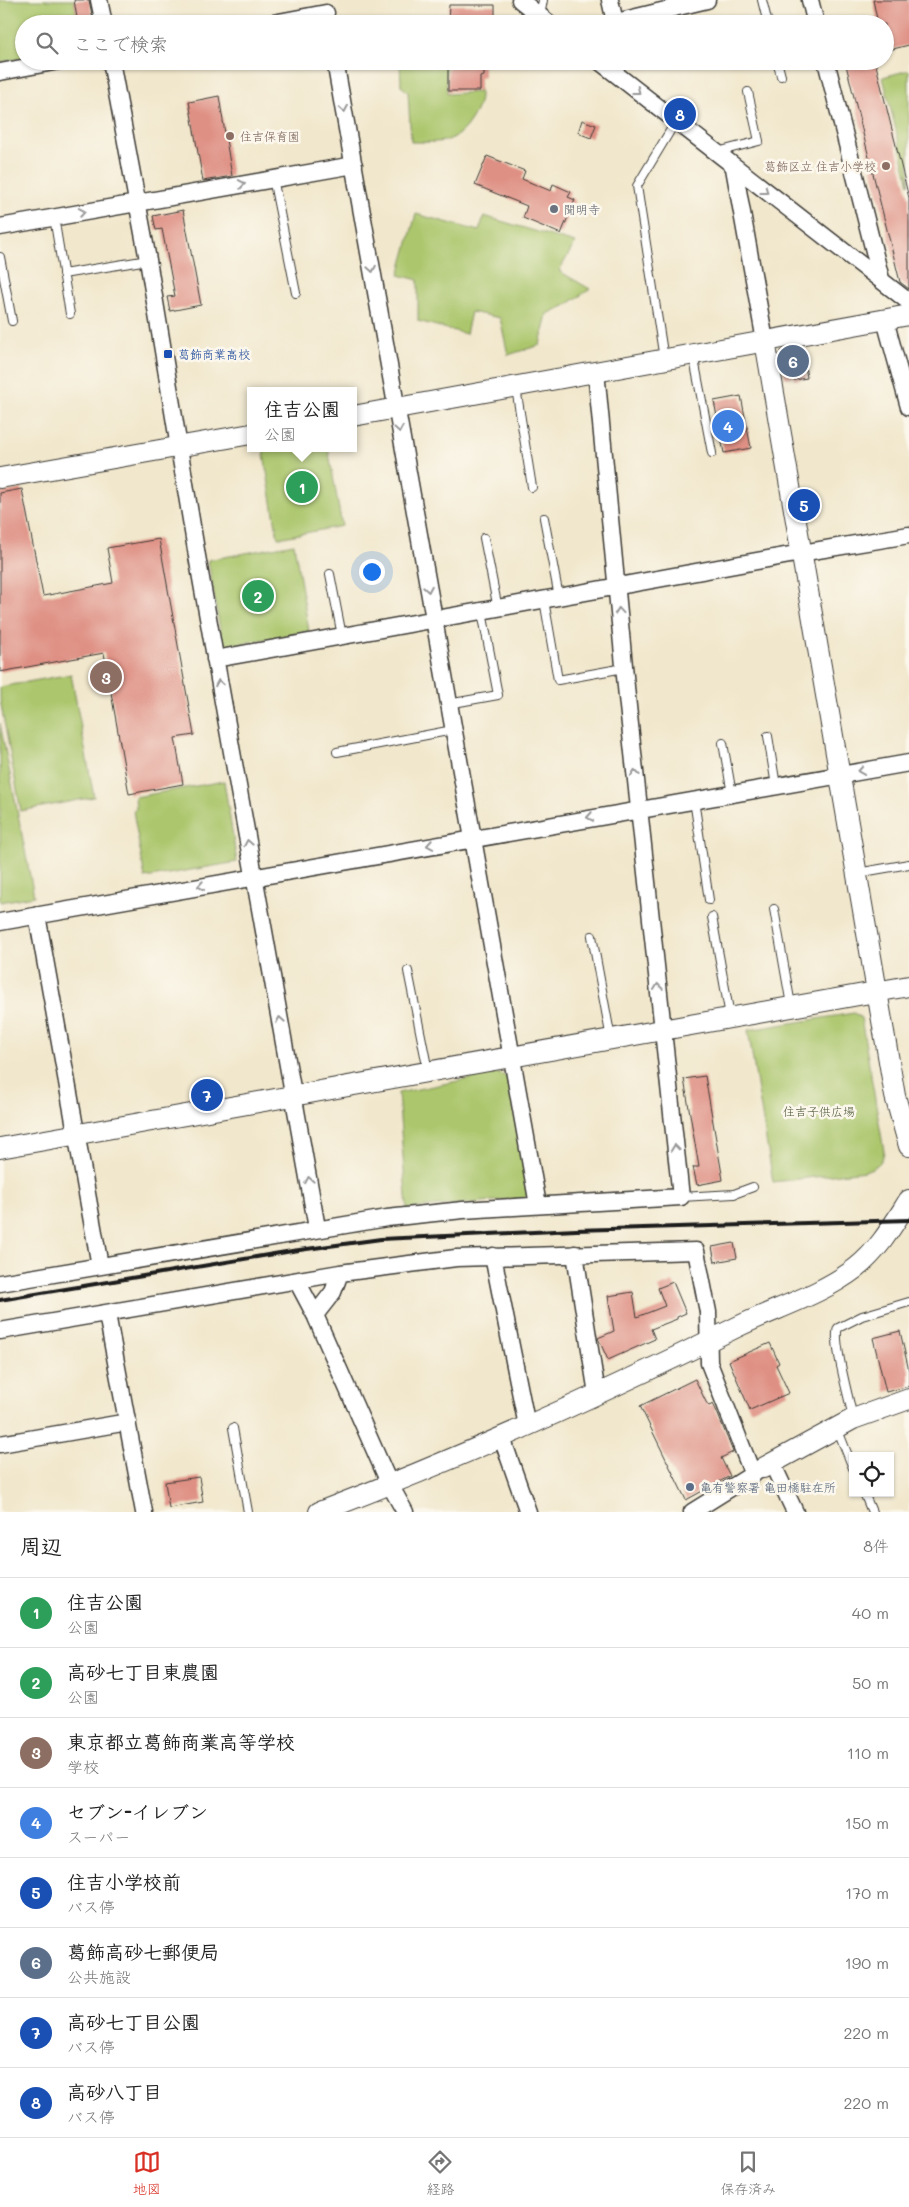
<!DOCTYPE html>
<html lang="ja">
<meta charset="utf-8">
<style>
:root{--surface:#fff;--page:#f6f6f6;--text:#222;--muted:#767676;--line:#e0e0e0;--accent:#d93025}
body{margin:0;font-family:Mali,"Klee One",sans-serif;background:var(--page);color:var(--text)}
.controls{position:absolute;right:15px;bottom:15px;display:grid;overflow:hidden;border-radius:0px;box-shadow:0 1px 4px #0004}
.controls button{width:45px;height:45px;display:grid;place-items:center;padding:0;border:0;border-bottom:1px solid var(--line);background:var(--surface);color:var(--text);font:25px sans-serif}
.you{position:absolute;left:371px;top:571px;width:18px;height:18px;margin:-12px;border:4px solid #fff;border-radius:50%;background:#1a73e8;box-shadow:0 0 0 8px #1a73e833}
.badge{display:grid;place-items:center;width:32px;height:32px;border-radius:50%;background:var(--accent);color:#fff;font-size:16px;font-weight:700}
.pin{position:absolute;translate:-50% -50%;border:2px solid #fff;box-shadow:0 1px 5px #0006}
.popup{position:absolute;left:247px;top:387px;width:110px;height:65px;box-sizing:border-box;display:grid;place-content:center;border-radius:0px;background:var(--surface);filter:drop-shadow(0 1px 4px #0005);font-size:16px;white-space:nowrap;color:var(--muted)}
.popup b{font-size:19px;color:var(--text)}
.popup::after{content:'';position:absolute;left:50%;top:100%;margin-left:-10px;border:10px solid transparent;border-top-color:var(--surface)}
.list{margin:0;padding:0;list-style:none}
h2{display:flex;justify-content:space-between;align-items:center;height:65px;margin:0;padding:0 20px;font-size:21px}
h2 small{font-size:16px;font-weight:400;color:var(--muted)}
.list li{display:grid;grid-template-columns:32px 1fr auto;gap:15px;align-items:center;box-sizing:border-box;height:70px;padding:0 20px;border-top:1px solid var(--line)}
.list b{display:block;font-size:19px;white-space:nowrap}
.list p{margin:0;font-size:16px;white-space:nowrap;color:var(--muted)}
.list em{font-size:16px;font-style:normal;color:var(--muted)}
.icon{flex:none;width:28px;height:28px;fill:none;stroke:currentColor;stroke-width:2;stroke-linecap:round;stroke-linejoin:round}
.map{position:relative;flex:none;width:909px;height:1512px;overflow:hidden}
.search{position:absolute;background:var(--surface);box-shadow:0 1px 4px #0004;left:15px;right:15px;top:15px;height:55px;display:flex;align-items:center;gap:12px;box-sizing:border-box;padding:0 18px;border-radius:28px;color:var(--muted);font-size:19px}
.sheet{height:625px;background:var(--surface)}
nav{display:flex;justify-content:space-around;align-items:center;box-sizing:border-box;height:70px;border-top:1px solid var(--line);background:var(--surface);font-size:14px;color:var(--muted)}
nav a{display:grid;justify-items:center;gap:2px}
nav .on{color:var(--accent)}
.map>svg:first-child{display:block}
.green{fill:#abc66c;stroke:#647144}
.building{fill:#df9084}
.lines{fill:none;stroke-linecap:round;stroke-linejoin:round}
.service-casing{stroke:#3c3a36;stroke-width:10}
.minor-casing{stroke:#3c3a36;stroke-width:19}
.tertiary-casing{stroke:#3c3a36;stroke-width:22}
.service{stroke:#fff;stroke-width:8}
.minor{stroke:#fff;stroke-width:16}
.tertiary{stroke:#fff;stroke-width:20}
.rail{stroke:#1c1c1c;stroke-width:4}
.oneway{stroke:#999}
.education-dot{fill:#8d6e63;stroke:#fbf7ec;stroke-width:2}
.worship-dot{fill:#6b7280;stroke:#fbf7ec;stroke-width:2}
.transit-dot{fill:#1a4fb4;stroke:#fbf7ec;stroke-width:2}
.service-dot{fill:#5c6f8a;stroke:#fbf7ec;stroke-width:2}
.labels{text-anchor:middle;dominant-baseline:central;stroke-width:5;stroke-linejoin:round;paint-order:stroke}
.education-label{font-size:12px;fill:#785e54;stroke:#fbf7ec;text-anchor:start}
.worship-label{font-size:12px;fill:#5b616d;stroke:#fbf7ec;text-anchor:start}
.transit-label{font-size:12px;fill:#164399;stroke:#fbf7ec;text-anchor:start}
.park-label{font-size:12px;fill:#4e5838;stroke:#fbf7ec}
.service-label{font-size:12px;fill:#4e5e75;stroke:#fbf7ec;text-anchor:start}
</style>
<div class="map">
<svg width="909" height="1512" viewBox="0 0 909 1512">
<rect width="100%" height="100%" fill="#fbf7ec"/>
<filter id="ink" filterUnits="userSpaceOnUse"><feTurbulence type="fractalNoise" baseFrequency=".02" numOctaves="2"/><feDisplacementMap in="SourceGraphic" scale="10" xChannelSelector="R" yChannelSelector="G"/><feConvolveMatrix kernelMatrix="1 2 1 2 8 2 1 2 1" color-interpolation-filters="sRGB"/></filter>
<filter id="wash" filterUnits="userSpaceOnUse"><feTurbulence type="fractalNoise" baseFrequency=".0096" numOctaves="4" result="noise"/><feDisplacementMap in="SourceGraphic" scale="20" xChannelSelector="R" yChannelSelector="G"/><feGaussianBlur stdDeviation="1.12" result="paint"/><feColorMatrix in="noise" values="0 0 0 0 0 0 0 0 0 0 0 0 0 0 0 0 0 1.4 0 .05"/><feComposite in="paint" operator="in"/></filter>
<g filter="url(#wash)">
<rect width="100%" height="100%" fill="#f1e7cc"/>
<path class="green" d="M 0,0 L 74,0 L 78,24 L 24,24 L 24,58 L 0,62 Z
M 400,61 L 446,61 L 447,94 L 480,92 C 480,104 478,108 472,118 C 455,146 440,142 411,142 L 408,92 L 401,86 Z
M 909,70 L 909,184 L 883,77 Z
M 416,214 L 479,231 L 484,216 L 575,243 L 559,271 L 590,289 L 565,306 L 547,314 L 540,345 L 508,355 L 500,318 L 471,312 L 466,334 L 418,321 L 418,280 L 399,275 Z
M 263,448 L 328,448 L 342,526 L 278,538 Z
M 294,544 L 309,631 L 223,647 L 208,560 Z
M 71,674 L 94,797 L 21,811 L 0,700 L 0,687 Z
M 0,723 L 34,896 L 0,902 Z
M 224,781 L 237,862 L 145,878 L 133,811 L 136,809 L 135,797 Z
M 854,1013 L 861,1018 L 884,1151 C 883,1164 875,1167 865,1171 L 773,1182 L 748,1030 Z
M 498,1073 L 509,1078 L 529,1193 L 525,1198 L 407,1209 L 398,1093 Z"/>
<g id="blocks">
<path class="building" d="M 74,0 L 89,0 L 94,24 L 78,24 Z
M 873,0 L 909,0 L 909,45 L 885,51 L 885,24 L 878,24 Z
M 449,5 L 495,5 L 495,19 L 481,19 L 481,24 L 448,24 Z
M 448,61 L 484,61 L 484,76 L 480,77 L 480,91 L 448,91 Z
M 845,61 L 875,61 L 909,198 L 909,289 L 900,282 Z
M 219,96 L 232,176 L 203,181 L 189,102 Z
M 582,120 L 596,125 L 591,138 L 578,133 Z
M 487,156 L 525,171 L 522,179 L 551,191 L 553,184 L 571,192 L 568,197 L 575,200 L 561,234 L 523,218 L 527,206 L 475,185 Z
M 183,210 L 201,305 L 170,311 L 167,297 L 175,296 L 162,229 L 156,230 L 153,216 Z
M 802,347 L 807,378 L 794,380 L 794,376 L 785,378 L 781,351 Z
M 741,396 L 751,448 L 724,453 L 714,401 Z
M 22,489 L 43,596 L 113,583 L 107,548 L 159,539 L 194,735 L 175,738 L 183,784 L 129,794 L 104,653 L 0,672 L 0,493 Z
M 705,1076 L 723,1180 L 697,1185 L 693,1167 L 699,1167 L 684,1079 Z
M 734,1243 L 737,1258 L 715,1262 L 712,1247 Z
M 673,1282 L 686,1313 L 677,1317 L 677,1319 L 651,1329 L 655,1339 L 608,1360 L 598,1338 L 614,1331 L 608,1296 L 633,1292 L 637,1317 L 665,1306 L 658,1288 Z
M 900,1331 L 909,1371 L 909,1386 L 886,1392 L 873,1338 Z
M 770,1343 L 779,1363 L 776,1365 L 789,1393 L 750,1410 L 729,1361 Z
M 695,1379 L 706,1402 L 709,1406 L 713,1404 L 717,1412 L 733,1452 L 721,1458 L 730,1476 L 686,1500 L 640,1406 Z
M 199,1477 L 203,1502 L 169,1508 L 165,1482 Z"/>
</g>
</g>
<g filter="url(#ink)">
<use href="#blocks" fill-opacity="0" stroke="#3c3a36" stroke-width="1"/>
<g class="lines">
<g class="service-casing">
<path id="service" d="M 762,0 L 768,24
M 540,16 L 543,0
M 777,61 L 781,76
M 717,152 L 759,141 L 748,92
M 273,178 L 296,293
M 54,217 L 70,314
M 0,257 L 12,321
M 63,274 L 148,260
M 693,354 L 712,453
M 664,359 L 637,186 L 676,121
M 516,388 L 532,487
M 544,518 L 559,597
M 484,538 L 498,609
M 330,574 L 342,636
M 544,600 L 558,680 L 624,668
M 448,704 L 498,695 L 482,612
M 768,736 L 776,786
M 723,743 L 732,794
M 337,752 L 453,730
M 694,800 L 709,900
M 857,873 L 909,864
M 774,909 L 791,1005
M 712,917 L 730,1016
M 592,936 L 611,1039
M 408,971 L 428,1071
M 681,1197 L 734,1194 L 753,1187
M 853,1419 C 850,1400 832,1341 838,1328 L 862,1316 L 909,1302
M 233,1428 L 248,1512
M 837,1428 L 853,1468
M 864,1493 L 872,1512"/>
</g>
<g class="minor-casing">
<path id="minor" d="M 99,0 L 104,24
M 520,0 L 550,24
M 610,0 L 615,22
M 810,0 L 816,24
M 268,24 L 326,13
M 608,24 L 707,0
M 111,61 L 148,260 L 197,556 L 317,1228
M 335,61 L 538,1205
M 599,61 L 909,302
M 826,61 L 881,279
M 0,72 L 59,61
M 734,168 L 765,341
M 0,227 L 354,165
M 885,320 L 909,407
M 215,659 L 801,553 L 909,535
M 37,915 L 100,1266
M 0,922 L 909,763
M 575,1254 L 597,1394
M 493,1256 L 527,1426
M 297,1281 L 315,1315 L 390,1485 L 405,1512
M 0,1283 L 387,1218 L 463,1210 L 681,1197 L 627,697 L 596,371
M 107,1314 L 144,1512
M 315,1315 L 333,1292 L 340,1273
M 0,1331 L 340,1273 L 456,1258 L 696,1251 L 708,1312 L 709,1363 L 753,1475
M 502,1438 L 528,1512
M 0,1444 L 128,1422
M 772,1463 L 795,1512
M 692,1512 L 761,1469"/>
</g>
<g class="tertiary-casing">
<path id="tertiary" d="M 765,341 L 895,1096 L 909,1146
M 353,416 L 909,315
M 0,478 L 251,434
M 0,1148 L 909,986
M 763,1468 L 853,1419 L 909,1399
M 319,1512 C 461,1458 600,1395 737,1327 C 776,1308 821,1295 856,1268 C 879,1250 893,1225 909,1200"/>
</g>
<use href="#service" class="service"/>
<use href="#minor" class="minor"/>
<use href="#tertiary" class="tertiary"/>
<path class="rail" d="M 0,1300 L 292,1251 L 381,1239 L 576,1230 L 909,1220"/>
</g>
<defs><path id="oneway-chevron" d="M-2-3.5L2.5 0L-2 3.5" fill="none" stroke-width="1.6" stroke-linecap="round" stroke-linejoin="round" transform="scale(1.25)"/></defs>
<g class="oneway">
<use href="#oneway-chevron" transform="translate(637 91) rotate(38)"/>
<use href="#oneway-chevron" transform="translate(344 109) rotate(80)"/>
<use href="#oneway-chevron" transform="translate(242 184) rotate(-10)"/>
<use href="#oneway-chevron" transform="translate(765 191) rotate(37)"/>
<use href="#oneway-chevron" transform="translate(82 212) rotate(-10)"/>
<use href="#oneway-chevron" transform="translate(372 269) rotate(80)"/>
<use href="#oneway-chevron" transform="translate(399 429) rotate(80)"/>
<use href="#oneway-chevron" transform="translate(428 589) rotate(80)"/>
<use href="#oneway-chevron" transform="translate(619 611) rotate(-95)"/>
<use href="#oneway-chevron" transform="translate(219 683) rotate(-100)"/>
<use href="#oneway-chevron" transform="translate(861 771) rotate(171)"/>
<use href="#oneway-chevron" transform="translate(635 773) rotate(-96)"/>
<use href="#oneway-chevron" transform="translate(590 817) rotate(170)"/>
<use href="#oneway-chevron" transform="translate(248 843) rotate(-100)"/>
<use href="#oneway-chevron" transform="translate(430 845) rotate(170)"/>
<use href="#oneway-chevron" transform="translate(201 886) rotate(170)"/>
<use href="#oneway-chevron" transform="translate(658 987) rotate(-96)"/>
<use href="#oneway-chevron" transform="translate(280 1020) rotate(-100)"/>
<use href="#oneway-chevron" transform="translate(675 1148) rotate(-96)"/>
<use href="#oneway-chevron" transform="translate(309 1180) rotate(-100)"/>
</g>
</g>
<g class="education-dot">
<circle cx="230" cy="136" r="5"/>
<circle cx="886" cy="166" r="5"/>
</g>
<circle class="worship-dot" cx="554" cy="209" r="5"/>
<rect class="transit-dot" x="163" y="349" width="10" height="10" rx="2.5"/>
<circle class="service-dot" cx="690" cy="1487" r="5"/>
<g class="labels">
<g class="education-label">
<text x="240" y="136">住吉保育園</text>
<text x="876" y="166" text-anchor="end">葛飾区立 住吉小学校</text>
</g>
<g class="worship-label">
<text x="564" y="209">聞明寺</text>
</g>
<g class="transit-label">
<text x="178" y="354">葛飾商業高校</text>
</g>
<g class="park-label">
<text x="819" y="1111">住吉子供広場</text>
</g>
<g class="service-label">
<text x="700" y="1487">亀有警察署 亀田橋駐在所</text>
</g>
</g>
</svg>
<div class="controls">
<button><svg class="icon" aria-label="locate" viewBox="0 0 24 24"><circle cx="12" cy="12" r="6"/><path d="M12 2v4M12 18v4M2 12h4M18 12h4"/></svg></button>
</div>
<div class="you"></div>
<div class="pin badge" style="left:302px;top:487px;background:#2e9e5b">1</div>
<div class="popup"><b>住吉公園</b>公園</div>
<div class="pin badge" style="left:258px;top:596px;background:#2e9e5b">2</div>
<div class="pin badge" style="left:106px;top:677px;background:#8d6e63">3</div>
<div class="pin badge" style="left:728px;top:426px;background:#3f7fe0">4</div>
<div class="pin badge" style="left:804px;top:505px;background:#1a4fb4">5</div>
<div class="pin badge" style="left:793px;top:361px;background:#5c6f8a">6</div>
<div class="pin badge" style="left:207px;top:1095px;background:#1a4fb4">7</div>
<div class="pin badge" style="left:680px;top:114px;background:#1a4fb4">8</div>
<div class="search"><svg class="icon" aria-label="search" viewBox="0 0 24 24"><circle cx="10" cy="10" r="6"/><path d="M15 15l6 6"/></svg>ここで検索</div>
</div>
<section class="sheet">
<h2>周辺<small>8件</small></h2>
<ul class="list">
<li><span class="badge" style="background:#2e9e5b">1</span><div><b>住吉公園</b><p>公園</p></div><em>40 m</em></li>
<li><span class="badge" style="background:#2e9e5b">2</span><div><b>高砂七丁目東農園</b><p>公園</p></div><em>50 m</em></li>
<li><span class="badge" style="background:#8d6e63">3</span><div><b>東京都立葛飾商業高等学校</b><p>学校</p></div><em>110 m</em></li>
<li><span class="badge" style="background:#3f7fe0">4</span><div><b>セブン-イレブン</b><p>スーパー</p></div><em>150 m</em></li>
<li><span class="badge" style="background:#1a4fb4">5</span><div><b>住吉小学校前</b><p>バス停</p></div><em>170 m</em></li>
<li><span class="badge" style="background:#5c6f8a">6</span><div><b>葛飾高砂七郵便局</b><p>公共施設</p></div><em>190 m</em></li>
<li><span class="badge" style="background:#1a4fb4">7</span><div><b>高砂七丁目公園</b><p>バス停</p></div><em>220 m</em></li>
<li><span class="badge" style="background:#1a4fb4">8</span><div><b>高砂八丁目</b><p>バス停</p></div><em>220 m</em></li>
</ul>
</section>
<nav>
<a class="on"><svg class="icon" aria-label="map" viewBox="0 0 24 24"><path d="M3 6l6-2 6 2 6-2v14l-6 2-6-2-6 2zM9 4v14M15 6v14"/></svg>地図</a>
<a><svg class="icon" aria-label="directions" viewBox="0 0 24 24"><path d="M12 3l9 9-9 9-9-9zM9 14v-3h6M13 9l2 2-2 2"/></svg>経路</a>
<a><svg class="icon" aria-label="saved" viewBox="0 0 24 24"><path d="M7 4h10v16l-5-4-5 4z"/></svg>保存済み</a>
</nav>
